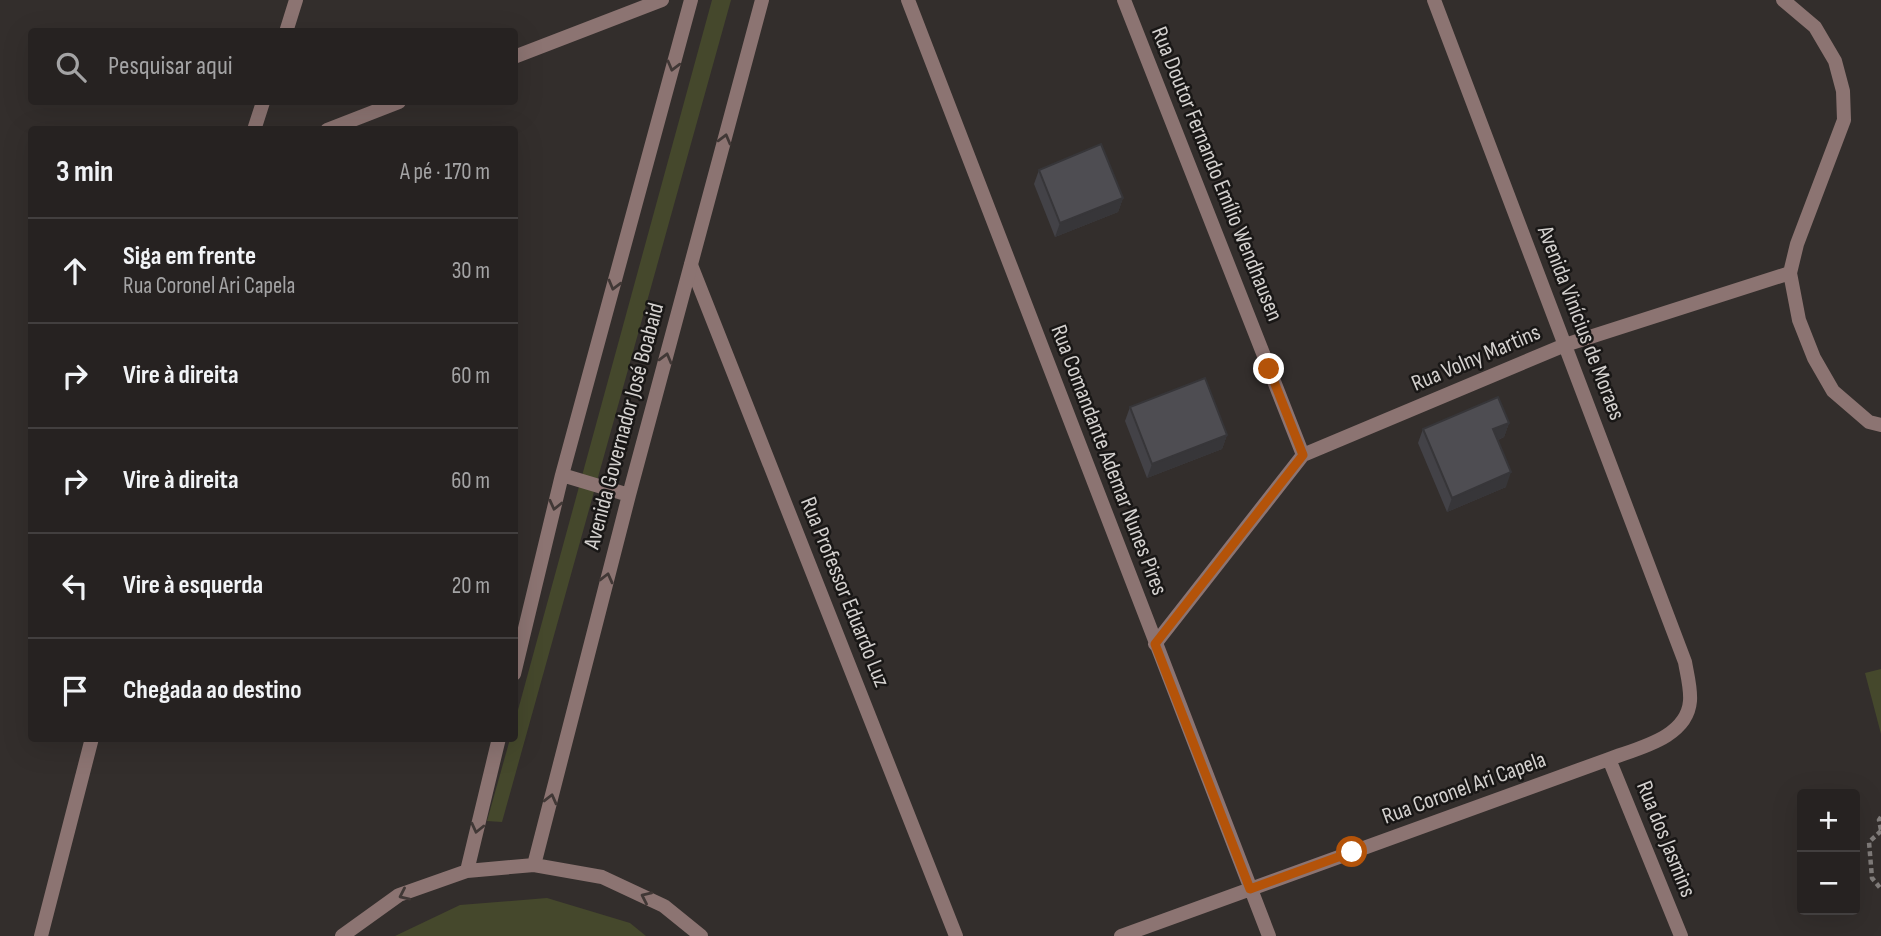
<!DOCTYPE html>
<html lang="pt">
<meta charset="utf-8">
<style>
:root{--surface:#262221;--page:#322f2e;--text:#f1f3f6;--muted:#a4a4a5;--line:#423f3f}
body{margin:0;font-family:"Sofia Sans Condensed",sans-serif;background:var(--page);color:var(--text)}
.controls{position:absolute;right:21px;bottom:21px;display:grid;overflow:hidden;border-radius:7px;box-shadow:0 7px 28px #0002}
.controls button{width:63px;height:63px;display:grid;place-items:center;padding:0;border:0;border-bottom:2px solid var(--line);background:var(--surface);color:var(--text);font:35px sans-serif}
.stop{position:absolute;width:21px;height:21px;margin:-16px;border:5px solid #b45309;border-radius:50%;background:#fff}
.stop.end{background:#b45309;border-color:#fff;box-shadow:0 2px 7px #0008}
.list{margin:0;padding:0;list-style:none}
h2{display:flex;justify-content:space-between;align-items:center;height:91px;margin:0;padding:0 28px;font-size:30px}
h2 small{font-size:23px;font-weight:400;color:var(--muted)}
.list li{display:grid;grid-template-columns:46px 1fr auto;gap:21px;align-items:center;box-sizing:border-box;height:105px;padding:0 28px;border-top:2px solid var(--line)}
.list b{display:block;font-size:26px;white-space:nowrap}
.list p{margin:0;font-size:23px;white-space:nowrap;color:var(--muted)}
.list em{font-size:23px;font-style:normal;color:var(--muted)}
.icon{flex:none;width:38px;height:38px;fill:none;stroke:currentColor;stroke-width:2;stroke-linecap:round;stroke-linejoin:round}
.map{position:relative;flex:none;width:1881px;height:936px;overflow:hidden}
.search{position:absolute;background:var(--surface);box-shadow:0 7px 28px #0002;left:28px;top:28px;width:490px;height:77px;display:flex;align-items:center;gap:18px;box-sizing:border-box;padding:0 24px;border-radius:7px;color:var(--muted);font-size:26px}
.panel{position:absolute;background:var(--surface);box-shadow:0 7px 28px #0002;left:28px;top:126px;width:490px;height:616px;border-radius:7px}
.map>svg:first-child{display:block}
.green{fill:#45482c}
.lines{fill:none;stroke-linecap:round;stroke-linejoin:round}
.path{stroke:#807c7a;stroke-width:4.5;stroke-dasharray:5 3.5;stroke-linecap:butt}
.minor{stroke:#8c7472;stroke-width:14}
.tertiary{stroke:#8c7472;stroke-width:14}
.wall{fill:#434247}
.shaded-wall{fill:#373639}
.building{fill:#4e4d52;stroke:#373639;stroke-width:2}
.oneway{stroke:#413836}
.route{stroke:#b45309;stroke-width:9}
.labels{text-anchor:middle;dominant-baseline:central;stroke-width:5;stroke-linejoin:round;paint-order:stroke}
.street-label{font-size:23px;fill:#d4d1cf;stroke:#191716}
</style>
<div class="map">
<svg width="1881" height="936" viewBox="0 0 1881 936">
<rect width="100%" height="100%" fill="#332e2c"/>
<path class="green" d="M 712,0 L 731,0 L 502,822 L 487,821 L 510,739 L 514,738 L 515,721 Z
M 1881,669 L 1881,734 L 1865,673 Z
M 547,898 L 630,923 L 646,936 L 395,936 L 460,905 Z"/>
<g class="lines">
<path class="path" d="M 1881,817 L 1879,820 L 1881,830
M 1881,831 L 1869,842 L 1872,878 L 1881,889"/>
<path class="minor" d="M 908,0 L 1269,936
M 1124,0 L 1303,455 L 1155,644
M 1783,0 L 1815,27 L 1835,61 L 1843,91 L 1844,120 L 1797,244 L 1790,273 L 1799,320 L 1814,358 L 1833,391 L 1869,422 L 1881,425
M 286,32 L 296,0
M 514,57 L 662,0
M 254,130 L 263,102
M 327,130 L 399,102
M 691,265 L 956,936
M 1303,455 L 1565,345 L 1790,273
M 1609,759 L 1681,936
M 41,936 L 92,738
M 1121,936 L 1609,759 C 1638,748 1687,738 1690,701 C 1691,688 1687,674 1685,662 L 1434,0"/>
<path class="tertiary" d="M 562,475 L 629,495
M 514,674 L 562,475 L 691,0
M 534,865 L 629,495 L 762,0
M 467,871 L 499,738
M 342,936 L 399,895 L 467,871 L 534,865 L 602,877 L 664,906 L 701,936"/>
</g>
<path class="wall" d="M 1039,170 L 1123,198 L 1118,212 L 1055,237 L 1034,184 Z
M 1130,407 L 1227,435 L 1222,449 L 1147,478 L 1125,421 Z
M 1509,423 L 1504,437 L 1498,440 L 1506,487 L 1447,512 L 1418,443 L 1423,429 Z"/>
<path class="shaded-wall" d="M 1123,198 L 1118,212 L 1055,237 L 1060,223 Z
M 1509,423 L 1504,437 L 1488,444 L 1493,429 Z
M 1227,435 L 1222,449 L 1147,478 L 1152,464 Z
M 1511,472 L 1506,487 L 1447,512 L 1452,498 Z"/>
<path class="building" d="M 1101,144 L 1123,198 L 1060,223 L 1039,170 Z
M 1205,378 L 1227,435 L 1152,464 L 1130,407 Z
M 1498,397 L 1509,423 L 1493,429 L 1511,472 L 1452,498 L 1423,429 Z"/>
<defs><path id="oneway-chevron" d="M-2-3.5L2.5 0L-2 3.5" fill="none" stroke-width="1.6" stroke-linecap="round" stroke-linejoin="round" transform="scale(1.75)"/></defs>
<g class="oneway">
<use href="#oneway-chevron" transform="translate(673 66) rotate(105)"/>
<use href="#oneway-chevron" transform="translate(725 139) rotate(-75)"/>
<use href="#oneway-chevron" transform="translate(614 285) rotate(105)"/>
<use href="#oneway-chevron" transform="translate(666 358) rotate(-75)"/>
<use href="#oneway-chevron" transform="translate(555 505) rotate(103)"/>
<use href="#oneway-chevron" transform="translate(607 578) rotate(-76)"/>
<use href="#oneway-chevron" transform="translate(551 799) rotate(-76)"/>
<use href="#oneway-chevron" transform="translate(477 828) rotate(103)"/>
<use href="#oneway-chevron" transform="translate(404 895) rotate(155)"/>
<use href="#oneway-chevron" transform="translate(646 897) rotate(-155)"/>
</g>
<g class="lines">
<path class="route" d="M 1269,369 L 1303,455 L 1155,644 L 1250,889 L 1352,852"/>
</g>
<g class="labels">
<g class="street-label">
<text transform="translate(1217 174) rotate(68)">Rua Doutor Fernando Emílio Wendhausen</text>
<text transform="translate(1581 323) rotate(69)">Avenida Vinícius de Moraes</text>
<text transform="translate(1476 358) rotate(-23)">Rua Volny Martins</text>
<text transform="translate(624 426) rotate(-75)">Avenida Governador José Boabaid</text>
<text transform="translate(1109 460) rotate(69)">Rua Comandante Ademar Nunes Pires</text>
<text transform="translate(845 592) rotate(68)">Rua Professor Eduardo Luz</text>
<text transform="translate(1464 788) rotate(-20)">Rua Coronel Ari Capela</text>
<text transform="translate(1666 839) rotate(68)">Rua dos Jasmins</text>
</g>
</g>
</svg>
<div class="controls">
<button>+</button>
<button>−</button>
</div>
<div class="stop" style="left:1352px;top:852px"></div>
<div class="stop end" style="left:1269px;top:369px"></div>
<div class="search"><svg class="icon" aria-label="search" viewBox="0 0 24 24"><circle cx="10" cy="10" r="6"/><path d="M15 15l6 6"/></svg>Pesquisar aqui</div>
<section class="panel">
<h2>3 min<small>A pé · 170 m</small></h2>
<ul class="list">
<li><svg class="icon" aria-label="ahead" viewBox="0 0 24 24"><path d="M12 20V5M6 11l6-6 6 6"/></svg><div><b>Siga em frente</b><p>Rua Coronel Ari Capela</p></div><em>30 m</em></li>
<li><svg class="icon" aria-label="right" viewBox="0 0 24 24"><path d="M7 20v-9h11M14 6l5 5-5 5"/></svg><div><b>Vire à direita</b></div><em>60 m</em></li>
<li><svg class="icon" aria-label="right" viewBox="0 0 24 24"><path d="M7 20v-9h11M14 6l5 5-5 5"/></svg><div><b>Vire à direita</b></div><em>60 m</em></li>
<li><svg class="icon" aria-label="left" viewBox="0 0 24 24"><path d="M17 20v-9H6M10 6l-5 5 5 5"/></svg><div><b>Vire à esquerda</b></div><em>20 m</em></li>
<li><svg class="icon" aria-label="arrive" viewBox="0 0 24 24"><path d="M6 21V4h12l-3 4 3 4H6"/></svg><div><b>Chegada ao destino</b></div></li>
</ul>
</section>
</div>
